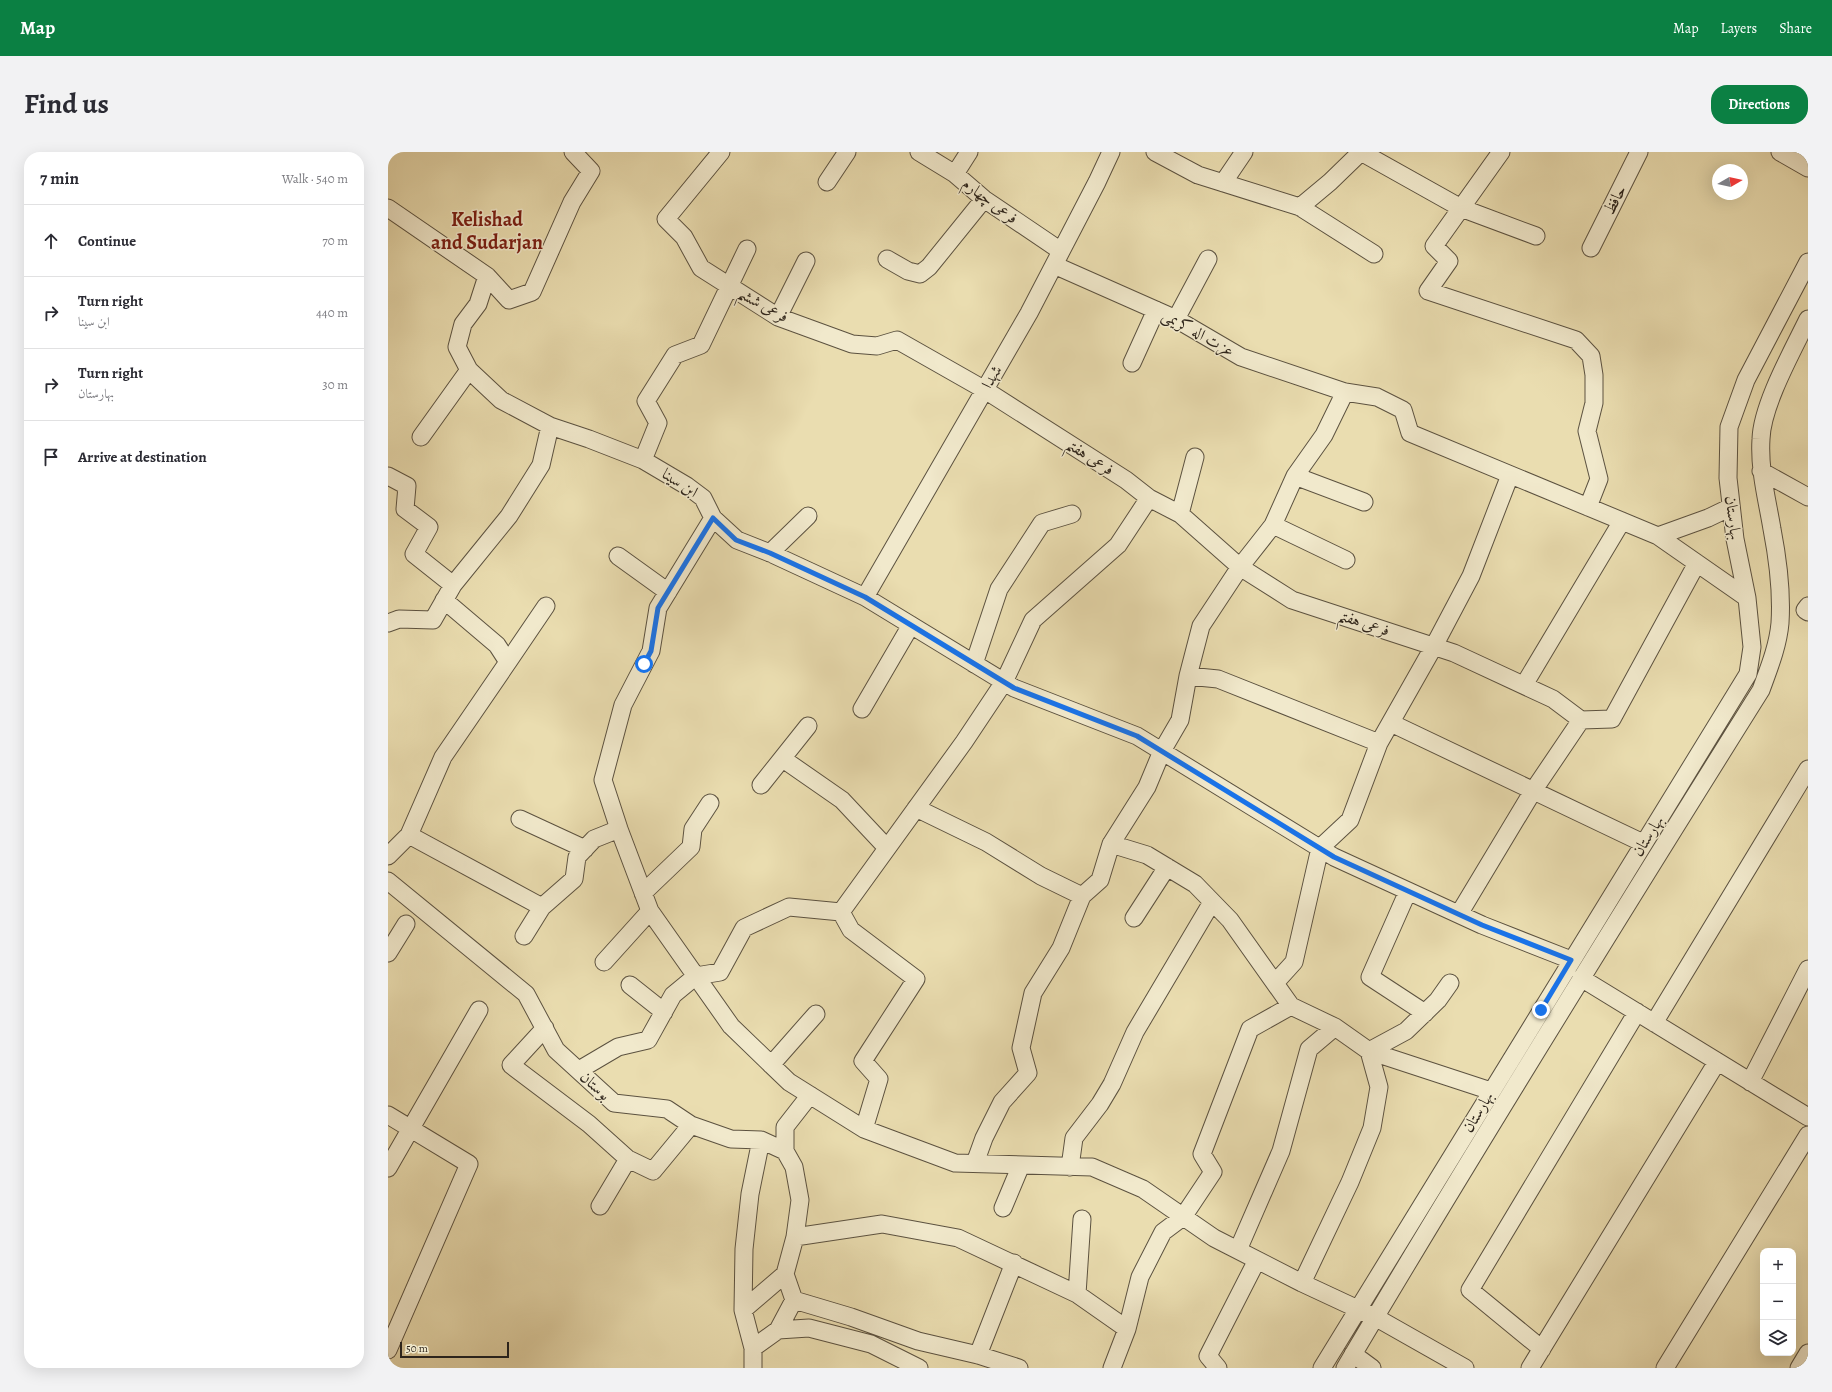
<!DOCTYPE html>
<meta charset="utf-8">
<style>
:root{--surface:#fff;--page:#f2f2f3;--text:#2b2b33;--muted:#7c7c81;--line:#e1e1e2;--accent:#0b8043}
body{margin:0;font-family:Alegreya,Amiri,serif;background:var(--page);color:var(--text)}
.controls{position:absolute;right:12px;bottom:12px;display:grid;overflow:hidden;border-radius:8px;box-shadow:0 4px 16px #0002}
.controls button{width:36px;height:36px;display:grid;place-items:center;padding:0;border:0;border-bottom:1px solid var(--line);background:var(--surface);color:var(--text);font:20px sans-serif}
.compass{position:absolute;left:1324px;top:12px;width:36px;height:36px;border-radius:50%;background:var(--surface);box-shadow:0 4px 16px #0002;rotate:81deg}
.scale{position:absolute;left:12px;bottom:10px;width:109px;box-sizing:border-box;padding-left:4px;border:2px solid #2d241b;border-top:0;font-size:11px;line-height:14px;white-space:nowrap;color:#2d241b;-webkit-text-stroke:3px #f1e9cc;paint-order:stroke}
.stop{position:absolute;width:12px;height:12px;margin:-9px;border:3px solid #1a73e8;border-radius:50%;background:#fff}
.stop.end{background:#1a73e8;border-color:#fff;box-shadow:0 1px 4px #0008}
.list{margin:0;padding:0;list-style:none}
h2{display:flex;justify-content:space-between;align-items:center;height:52px;margin:0;padding:0 16px;font-size:17px}
h2 small{font-size:13px;font-weight:400;color:var(--muted)}
.list li{display:grid;grid-template-columns:26px 1fr auto;gap:12px;align-items:center;box-sizing:border-box;height:72px;padding:0 16px;border-top:1px solid var(--line)}
.list b{display:block;font-size:15px;white-space:nowrap}
.list p{margin:0;font-size:13px;white-space:nowrap;color:var(--muted)}
.list em{font-size:13px;font-style:normal;color:var(--muted)}
.icon{flex:none;width:22px;height:22px;fill:none;stroke:currentColor;stroke-width:2;stroke-linecap:round;stroke-linejoin:round}
.map{position:relative;flex:none;width:1420px;height:1216px;overflow:hidden;border-radius:16px}
header{display:flex;align-items:center;gap:24px;box-sizing:border-box;height:56px;padding:0 20px;background:var(--accent);color:#fff}
header strong{font-size:19px}
nav{display:flex;gap:22px;margin-inline-start:auto;font-size:14px}
.intro{display:flex;align-items:center;justify-content:space-between;box-sizing:border-box;height:96px;padding:0 24px}
h1{margin:0;font-size:28px}
.button{padding:10px 18px;border-radius:16px;background:var(--accent);color:#fff;font-size:14px;font-weight:700}
main{display:flex;gap:24px;padding:0 24px}
aside{flex:1;background:var(--surface);border-radius:16px;box-shadow:0 4px 16px #0002}
.map>svg:first-child{display:block}
.lines{fill:none;stroke-linecap:round;stroke-linejoin:round}
.minor-casing{stroke:#5c5240;stroke-width:19}
.minor{stroke:#f1e9cc;stroke-width:17}
.route{stroke:#1a73e8;stroke-width:5}
.labels{text-anchor:middle;dominant-baseline:central;stroke-width:3;stroke-linejoin:round;paint-order:stroke}
.street-label{font-size:16px;fill:#2d241b;stroke:#f1e9cc}
.district-label{font-size:20px;font-weight:bold;fill:#7a1f14;stroke:#f1e9cc}
</style>
<header>
<strong>Map</strong>
<nav><a>Map</a><a>Layers</a><a>Share</a></nav>
</header>
<div class="intro"><h1>Find us</h1><a class="button">Directions</a></div>
<main>
<aside>
<h2>7 min<small>Walk · 540 m</small></h2>
<ul class="list">
<li><svg class="icon" aria-label="ahead" viewBox="0 0 24 24"><path d="M12 20V5M6 11l6-6 6 6"/></svg><div><b>Continue</b></div><em>70 m</em></li>
<li><svg class="icon" aria-label="right" viewBox="0 0 24 24"><path d="M7 20v-9h11M14 6l5 5-5 5"/></svg><div><b>Turn right</b><p>ابن سینا</p></div><em>440 m</em></li>
<li><svg class="icon" aria-label="right" viewBox="0 0 24 24"><path d="M7 20v-9h11M14 6l5 5-5 5"/></svg><div><b>Turn right</b><p>بهارستان</p></div><em>30 m</em></li>
<li><svg class="icon" aria-label="arrive" viewBox="0 0 24 24"><path d="M6 21V4h12l-3 4 3 4H6"/></svg><div><b>Arrive at destination</b></div></li>
</ul>
</aside>
<div class="map">
<svg width="1420" height="1216" viewBox="0 0 1420 1216">
<rect width="100%" height="100%" fill="#eaddb0"/>
<filter id="stains"><feTurbulence type="fractalNoise" baseFrequency=".005" numOctaves="4"/><feColorMatrix values="0 0 0 0 .2 0 0 0 0 .09 0 0 0 0 .02 0 0 0 .5 -.17"/></filter>
<radialGradient id="worn" r=".72"><stop offset=".6" stop-color="#630" stop-opacity="0"/><stop offset="1" stop-color="#630" stop-opacity=".3"/></radialGradient>
<g class="lines">
<g class="minor-casing">
<path id="minor" d="M 333,0 L 278,67 L 296,85 L 313,116 L 390,165 L 464,192 L 489,194 L 509,188 L 597,238 L 738,328 L 761,346 L 792,362 L 852,415 L 904,448 L 1066,501 L 1165,547 L 1193,568 L 1224,567 L 1309,411
M 531,0 L 567,22 L 596,47 L 673,99
M 767,0 L 810,23 L 912,55 L 986,102
M 973,0 L 1073,56 L 1148,84
M 1113,0 L 1046,94 L 1061,109 L 1040,139 L 1188,188 L 1203,204 L 1206,223 L 1206,251 L 1199,279 L 1211,327 L 1200,355
M 1392,0 L 1420,16
M 567,22 L 581,0
M 439,30 L 459,0
M 835,31 L 856,0
M 912,55 L 942,30 L 973,0
M 0,56 L 99,124 L 121,148 L 144,140 L 184,50 L 203,19 L 185,0
M 1203,96 L 1251,0
M 499,107 L 520,119 L 532,122 L 541,115 L 596,47
M 666,113 L 788,167 L 853,205 L 957,240 L 989,245 L 1015,258 L 1022,281 L 1270,384
M 99,124 L 90,152 L 75,172 L 69,195 L 81,218 L 113,248 L 162,274 L 201,287 L 255,308 L 299,334 L 315,346 L 325,366 L 349,388 L 382,401 L 477,445 L 626,536 L 749,584 L 946,705 L 1094,773 L 1183,808
M 390,165 L 418,109
M 788,167 L 820,107
M 744,211 L 768,158
M 33,285 L 81,218
M 255,308 L 270,271 L 258,249 L 287,203 L 313,193 L 359,97
M 1373,319 L 1420,345
M 0,324 L 19,334 L 17,357 L 41,375 L 26,402 L 65,433
M 907,324 L 976,350
M 1343,355 L 1320,366 L 1270,384 L 1359,446
M 792,362 L 807,305
M 325,366 L 270,456 L 263,499 L 235,553 L 215,628 L 231,677 L 262,759 L 343,874 L 401,930 L 476,977 L 567,1011 L 704,1015 L 755,1037 L 826,1086 L 914,1131 L 987,1165 L 1077,1216
M 885,373 L 958,408
M 382,401 L 420,364
M 230,404 L 280,440
M 477,445 L 641,161 L 709,30 L 723,0
M 1420,454 L 1417,458 L 1420,460
M 0,471 L 11,467 L 45,468 L 65,433 L 121,364 L 153,313 L 162,274
M 120,510 L 158,454
M 586,512 L 611,437 L 654,371 L 684,362
M 800,524 L 830,527 L 991,591
M 1136,533 L 1234,369
M 474,557 L 523,473
M 1003,571 L 1255,691
M 395,607 L 454,648 L 499,696
M 373,633 L 420,574
M 528,656 L 598,690 L 653,724 L 694,744 L 712,728 L 723,692 L 759,635 L 774,599 L 792,568 L 800,524 L 813,474 L 852,415 L 885,373 L 907,324 L 936,283 L 957,240
M 132,667 L 197,697
M 21,683 L 154,755
M 723,692 L 759,703 L 807,732 L 842,768 L 903,854 L 947,875 L 981,899 L 1103,939
M 0,704 L 21,683 L 55,605 L 120,510 L 109,493 L 56,448
M 0,729 L 138,842 L 168,898 L 226,951 L 279,957 L 303,973 L 343,987 L 373,988 L 397,999 L 406,1015 L 412,1048 L 407,1085 L 397,1122 L 406,1148 L 463,1165 L 530,1189 L 590,1203 L 631,1216
M 1020,739 L 982,825 L 1037,861
M 255,741 L 303,695 L 305,677 L 322,651
M 453,760 L 463,778 L 528,827 L 475,909 L 491,927 L 476,977
M 1071,762 L 1145,639 L 1193,568
M 746,766 L 779,715
M 136,784 L 154,755 L 186,727 L 189,705 L 206,687 L 231,677
M 0,801 L 18,772
M 216,810 L 262,759
M 1193,826 L 1420,965
M 887,831 L 906,810 L 932,696 L 962,668 L 991,591 L 1046,494 L 1083,424 L 1122,323
M 242,833 L 276,860
M 1266,871 L 1420,617
M 157,876 L 123,913 L 201,972 L 240,1007
M 383,913 L 428,862
M 191,918 L 230,895 L 260,888 L 285,843 L 308,824 L 332,820 L 356,776 L 401,755 L 453,760 L 576,590 L 616,530 L 645,468 L 730,393 L 761,346
M 1362,930 L 1420,817
M 0,963 L 81,1012 L 0,1198
M 397,999 L 397,975 L 422,943
M 587,1011 L 596,986 L 614,950 L 640,921 L 633,896 L 645,841 L 673,796 L 694,744
M 682,1015 L 686,986 L 712,952 L 724,932 L 747,880 L 824,750
M 0,1016 L 91,858
M 212,1054 L 240,1007 L 265,1019 L 303,973
M 615,1056 L 633,1013
M 407,1085 L 494,1072 L 570,1086 L 689,1142 L 739,1177
M 850,1098 L 893,999 L 921,897 L 947,875
M 914,1131 L 962,1030 L 984,976 L 991,935 L 981,899 L 1018,879 L 1050,848 L 1062,831
M 689,1142 L 694,1067
M 355,1158 L 397,1122
M 390,1178 L 406,1148
M 365,1196 L 390,1178 L 421,1176 L 483,1192 L 531,1216
M 1154,1197 L 1082,1138 L 1249,860
M 965,1202 L 984,1216
M 590,1203 L 626,1111
M 365,1216 L 365,1196 L 355,1158 L 356,1097 L 362,1042 L 373,988
M 724,1216 L 739,1177 L 752,1125 L 775,1080 L 795,1065 L 825,1020 L 814,1002 L 862,877 L 903,854
M 830,1216 L 820,1204 L 869,1108
M 934,1216 L 1360,522 L 1364,495 L 1359,446 L 1347,387 L 1340,326 L 1341,275 L 1358,228 L 1420,110
M 957,1216 C 1092,988 1232,763 1373,538 C 1381,516 1390,494 1392,471 C 1394,440 1390,408 1384,377 C 1379,347 1371,318 1373,287 C 1374,253 1405,198 1420,167
M 1142,1216 L 1329,910
M 1277,1216 L 1420,983
M 1411,1216 L 1420,1201"/>
</g>
<use href="#minor" class="minor"/>
</g>
<g class="lines">
<path class="route" d="M 256,512 L 263,499 L 270,456 L 325,366 L 348,388 L 382,401 L 477,445 L 626,536 L 749,584 L 946,705 L 1094,773 L 1183,808 L 1153,858"/>
</g>
<g class="labels">
<g class="street-label">
<text transform="translate(1227 48) rotate(-63)">حافظ</text>
<text transform="translate(602 49) rotate(37)">فرعی چهارم</text>
<text transform="translate(375 153) rotate(29)">فرعی ششم</text>
<text transform="translate(810 181) rotate(29)">عزت اله کریمی</text>
<text transform="translate(604 225) rotate(-60)">شهدا</text>
<text transform="translate(702 305) rotate(33)">فرعی هفتم</text>
<text transform="translate(292 331) rotate(33)">ابن سینا</text>
<text transform="translate(1345 366) rotate(83)">بهارستان</text>
<text transform="translate(976 471) rotate(18)">فرعی هفتم</text>
<text transform="translate(1260 684) rotate(-58)">بهارستان</text>
<text transform="translate(207 934) rotate(43)">بوستان</text>
<text transform="translate(1090 960) rotate(-59)">بهارستان</text>
</g>
<g class="district-label">
<text x="99" y="67">Kelishad<tspan x="99" dy="23">and Sudarjan</tspan></text>
</g>
</g>
<rect width="100%" height="100%" filter="url(#stains)"/>
<rect width="100%" height="100%" fill="url(#worn)"/>
</svg>
<div class="controls">
<button>+</button>
<button>−</button>
<button><svg class="icon" aria-label="layers" viewBox="0 0 24 24"><path d="M12 4l9 5-9 5-9-5zM3 14l9 5 9-5"/></svg></button>
</div>
<svg class="compass" viewBox="-18 -18 36 36"><path d="M0-13l5 13h-10z" fill="#e53935"/><path d="M0 13l5-13h-10z" fill="#7c7c81"/></svg>
<div class="scale">50 m</div>
<div class="stop" style="left:256px;top:512px"></div>
<div class="stop end" style="left:1153px;top:858px"></div>
</div>
</main>
